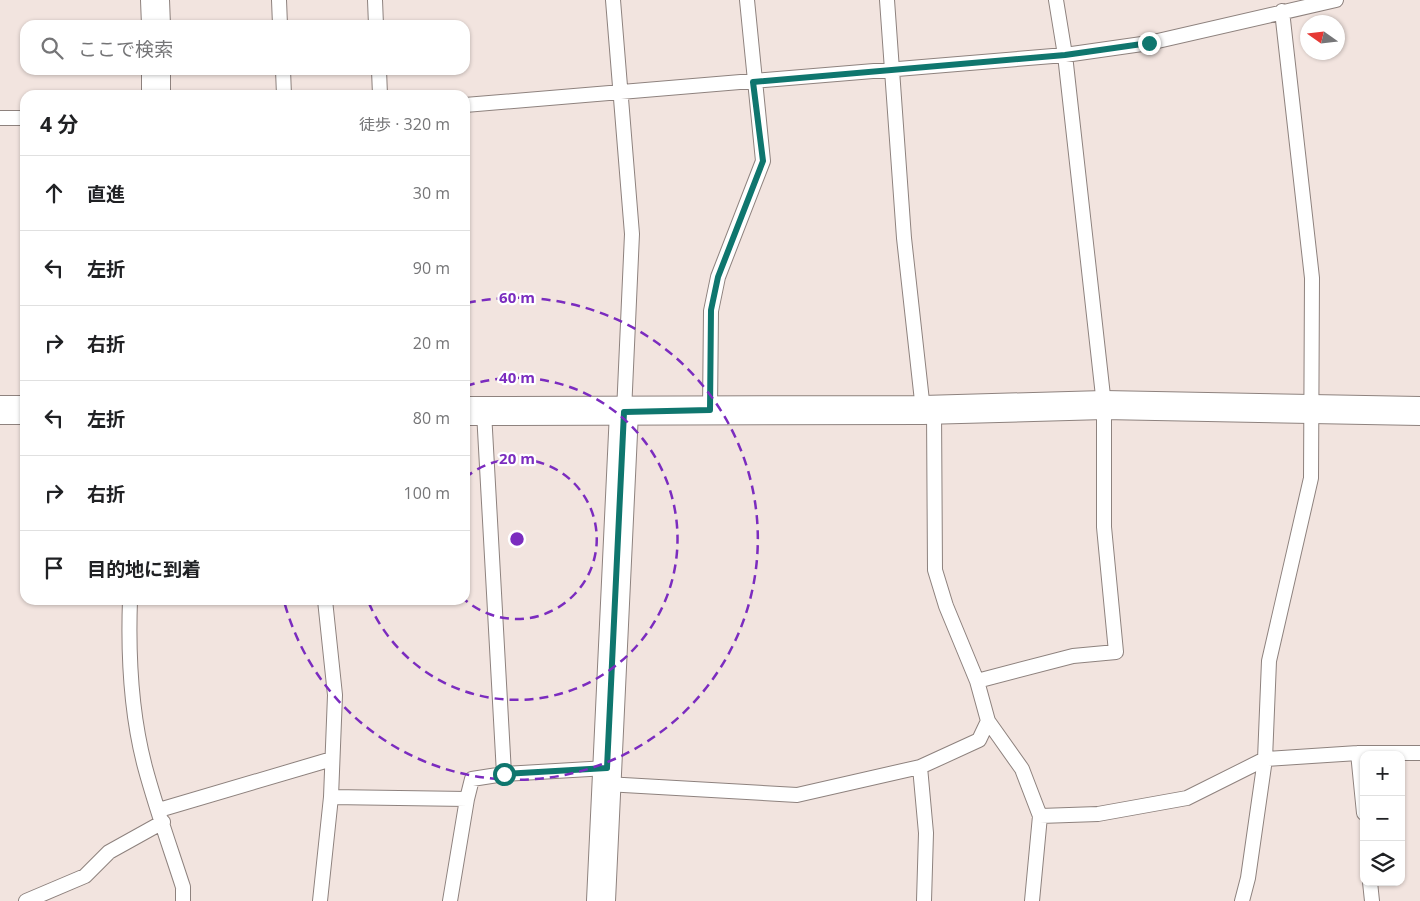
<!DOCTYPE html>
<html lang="ja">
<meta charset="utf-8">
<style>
:root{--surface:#fff;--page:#f2f2f2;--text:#202124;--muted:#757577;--line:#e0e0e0}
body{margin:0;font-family:"Open Sans","Noto Sans JP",sans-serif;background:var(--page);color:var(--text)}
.controls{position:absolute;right:15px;bottom:15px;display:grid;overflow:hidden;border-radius:10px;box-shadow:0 1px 4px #0004}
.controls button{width:45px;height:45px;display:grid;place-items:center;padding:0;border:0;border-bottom:1px solid var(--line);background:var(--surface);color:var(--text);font:25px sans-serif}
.compass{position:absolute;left:1300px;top:15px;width:45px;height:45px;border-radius:50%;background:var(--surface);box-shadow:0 1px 4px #0004;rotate:284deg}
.stop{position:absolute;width:15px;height:15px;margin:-11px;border:4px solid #0f766e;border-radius:50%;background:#fff}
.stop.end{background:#0f766e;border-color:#fff;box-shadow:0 1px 5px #0008}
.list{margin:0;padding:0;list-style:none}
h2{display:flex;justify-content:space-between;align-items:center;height:65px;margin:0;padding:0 20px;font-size:21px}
h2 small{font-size:16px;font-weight:400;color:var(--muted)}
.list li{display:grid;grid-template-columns:32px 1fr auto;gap:15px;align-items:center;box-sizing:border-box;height:75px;padding:0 20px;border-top:1px solid var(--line)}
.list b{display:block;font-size:19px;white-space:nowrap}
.list em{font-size:16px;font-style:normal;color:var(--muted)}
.icon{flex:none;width:28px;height:28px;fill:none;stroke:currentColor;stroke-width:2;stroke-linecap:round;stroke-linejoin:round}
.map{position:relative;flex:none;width:1420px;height:901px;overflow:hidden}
.search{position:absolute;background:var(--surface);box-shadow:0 1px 4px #0004;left:20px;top:20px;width:450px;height:55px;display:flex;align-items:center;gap:12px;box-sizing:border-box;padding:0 18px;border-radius:15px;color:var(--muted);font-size:19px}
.panel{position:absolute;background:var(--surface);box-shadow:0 1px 4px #0004;left:20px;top:90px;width:450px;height:515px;border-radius:15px}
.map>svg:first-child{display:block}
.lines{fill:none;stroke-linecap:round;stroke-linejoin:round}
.service-casing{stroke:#8e827e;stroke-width:16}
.minor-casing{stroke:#8e827e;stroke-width:30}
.tertiary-casing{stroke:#8e827e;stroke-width:30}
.service{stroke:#fff;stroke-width:14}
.minor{stroke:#fff;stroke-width:28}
.tertiary{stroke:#fff;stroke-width:28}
.route{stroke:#0f766e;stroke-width:6}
.ring{fill:none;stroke:#7b2cbf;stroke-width:2.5;stroke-dasharray:9 6}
.centre{fill:#7b2cbf;stroke:#fff;stroke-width:2.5}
.ring-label{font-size:15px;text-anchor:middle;font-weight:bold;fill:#7b2cbf;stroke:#fff;stroke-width:4.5;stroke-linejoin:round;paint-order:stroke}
</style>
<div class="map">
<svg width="1420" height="901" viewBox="0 0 1420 901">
<rect width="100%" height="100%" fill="#f2e4df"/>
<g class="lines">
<g class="service-casing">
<path id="service" d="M 279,0 L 280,25
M 375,0 L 376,25
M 613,0 L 632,234 L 624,412
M 887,0 L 904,238 L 923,410
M 283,70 L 284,95
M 379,70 L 380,95
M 465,105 L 1065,55 L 1149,43 L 1336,0
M 0,118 L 25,118
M 710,410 L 711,311 L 718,277 L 763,161 L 747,0
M 484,412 L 504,774 L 607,768
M 130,600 C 128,655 131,714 145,767 C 156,808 170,847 183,887 L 183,901
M 325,600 L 335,695 L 331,797 L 467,799 L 472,779 L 504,774
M 977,681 L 1073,656 L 1116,652 L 1104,527 L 1104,405 L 1065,55 L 1056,0
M 988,721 L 1022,769 L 1040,816 L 1032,901
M 1358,753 L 1364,813
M 920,767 L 926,833 L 924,901
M 606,784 L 797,795 L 920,767 L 979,740 L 988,721 L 977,681 L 946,606 L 935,570 L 934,410
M 159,810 L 332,759
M 1040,816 L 1098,814 L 1187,798 L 1265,759 L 1358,753 L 1420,753
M 1370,882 L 1372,901
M 26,901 L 85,876 L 109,852 L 163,822
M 320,901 L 331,797
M 450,901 L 467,799
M 1242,901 L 1248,878 L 1265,759 L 1269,661 L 1311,478 L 1312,278 L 1282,11"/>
</g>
<g class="minor-casing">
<path id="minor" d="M 155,0 L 156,25
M 156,70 L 156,95
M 601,901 L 624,412"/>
</g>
<g class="tertiary-casing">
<path id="tertiary" d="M 0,410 L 25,410
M 465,411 L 923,410 L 1104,405 L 1420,411"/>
</g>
<use href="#service" class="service"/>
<use href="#minor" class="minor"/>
<use href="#tertiary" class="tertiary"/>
</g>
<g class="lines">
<path class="route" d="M 504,774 L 607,768 L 624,412 L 710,410 L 711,310 L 718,277 L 763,161 L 753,82 L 1065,55 L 1149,43"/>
</g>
<g class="ring">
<path d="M465 478A80 80 0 1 1 465 600"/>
<path d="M466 386A161 161 0 1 1 368 601"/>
<path d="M467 303A241 241 0 1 1 284 601"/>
</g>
<circle cx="517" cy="539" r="8" class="centre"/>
<g class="ring-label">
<text x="517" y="303">60 m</text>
<text x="517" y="383">40 m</text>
<text x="517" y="464">20 m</text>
</g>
</svg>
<div class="controls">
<button>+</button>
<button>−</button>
<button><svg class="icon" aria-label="layers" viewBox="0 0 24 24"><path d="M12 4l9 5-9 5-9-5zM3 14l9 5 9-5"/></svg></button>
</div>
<svg class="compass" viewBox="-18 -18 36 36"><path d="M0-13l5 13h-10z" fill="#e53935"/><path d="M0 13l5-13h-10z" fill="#757577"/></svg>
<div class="stop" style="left:504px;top:774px"></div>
<div class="stop end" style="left:1149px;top:43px"></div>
<div class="search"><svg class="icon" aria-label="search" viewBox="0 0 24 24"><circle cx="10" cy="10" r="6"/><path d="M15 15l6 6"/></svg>ここで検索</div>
<section class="panel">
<h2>4 分<small>徒歩 · 320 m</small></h2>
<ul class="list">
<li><svg class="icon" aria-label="ahead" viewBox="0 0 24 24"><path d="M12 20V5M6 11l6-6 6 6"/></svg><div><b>直進</b></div><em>30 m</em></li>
<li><svg class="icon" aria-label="left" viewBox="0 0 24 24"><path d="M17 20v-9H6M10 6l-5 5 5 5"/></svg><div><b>左折</b></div><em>90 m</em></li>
<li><svg class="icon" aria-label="right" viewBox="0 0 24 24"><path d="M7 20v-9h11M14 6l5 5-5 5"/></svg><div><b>右折</b></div><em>20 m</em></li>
<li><svg class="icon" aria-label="left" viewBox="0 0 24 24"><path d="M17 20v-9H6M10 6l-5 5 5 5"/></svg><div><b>左折</b></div><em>80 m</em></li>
<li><svg class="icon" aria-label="right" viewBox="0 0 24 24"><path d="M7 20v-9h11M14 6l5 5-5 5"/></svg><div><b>右折</b></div><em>100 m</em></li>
<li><svg class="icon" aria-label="arrive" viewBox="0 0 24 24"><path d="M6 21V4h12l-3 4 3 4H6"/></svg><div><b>目的地に到着</b></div></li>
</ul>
</section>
</div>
